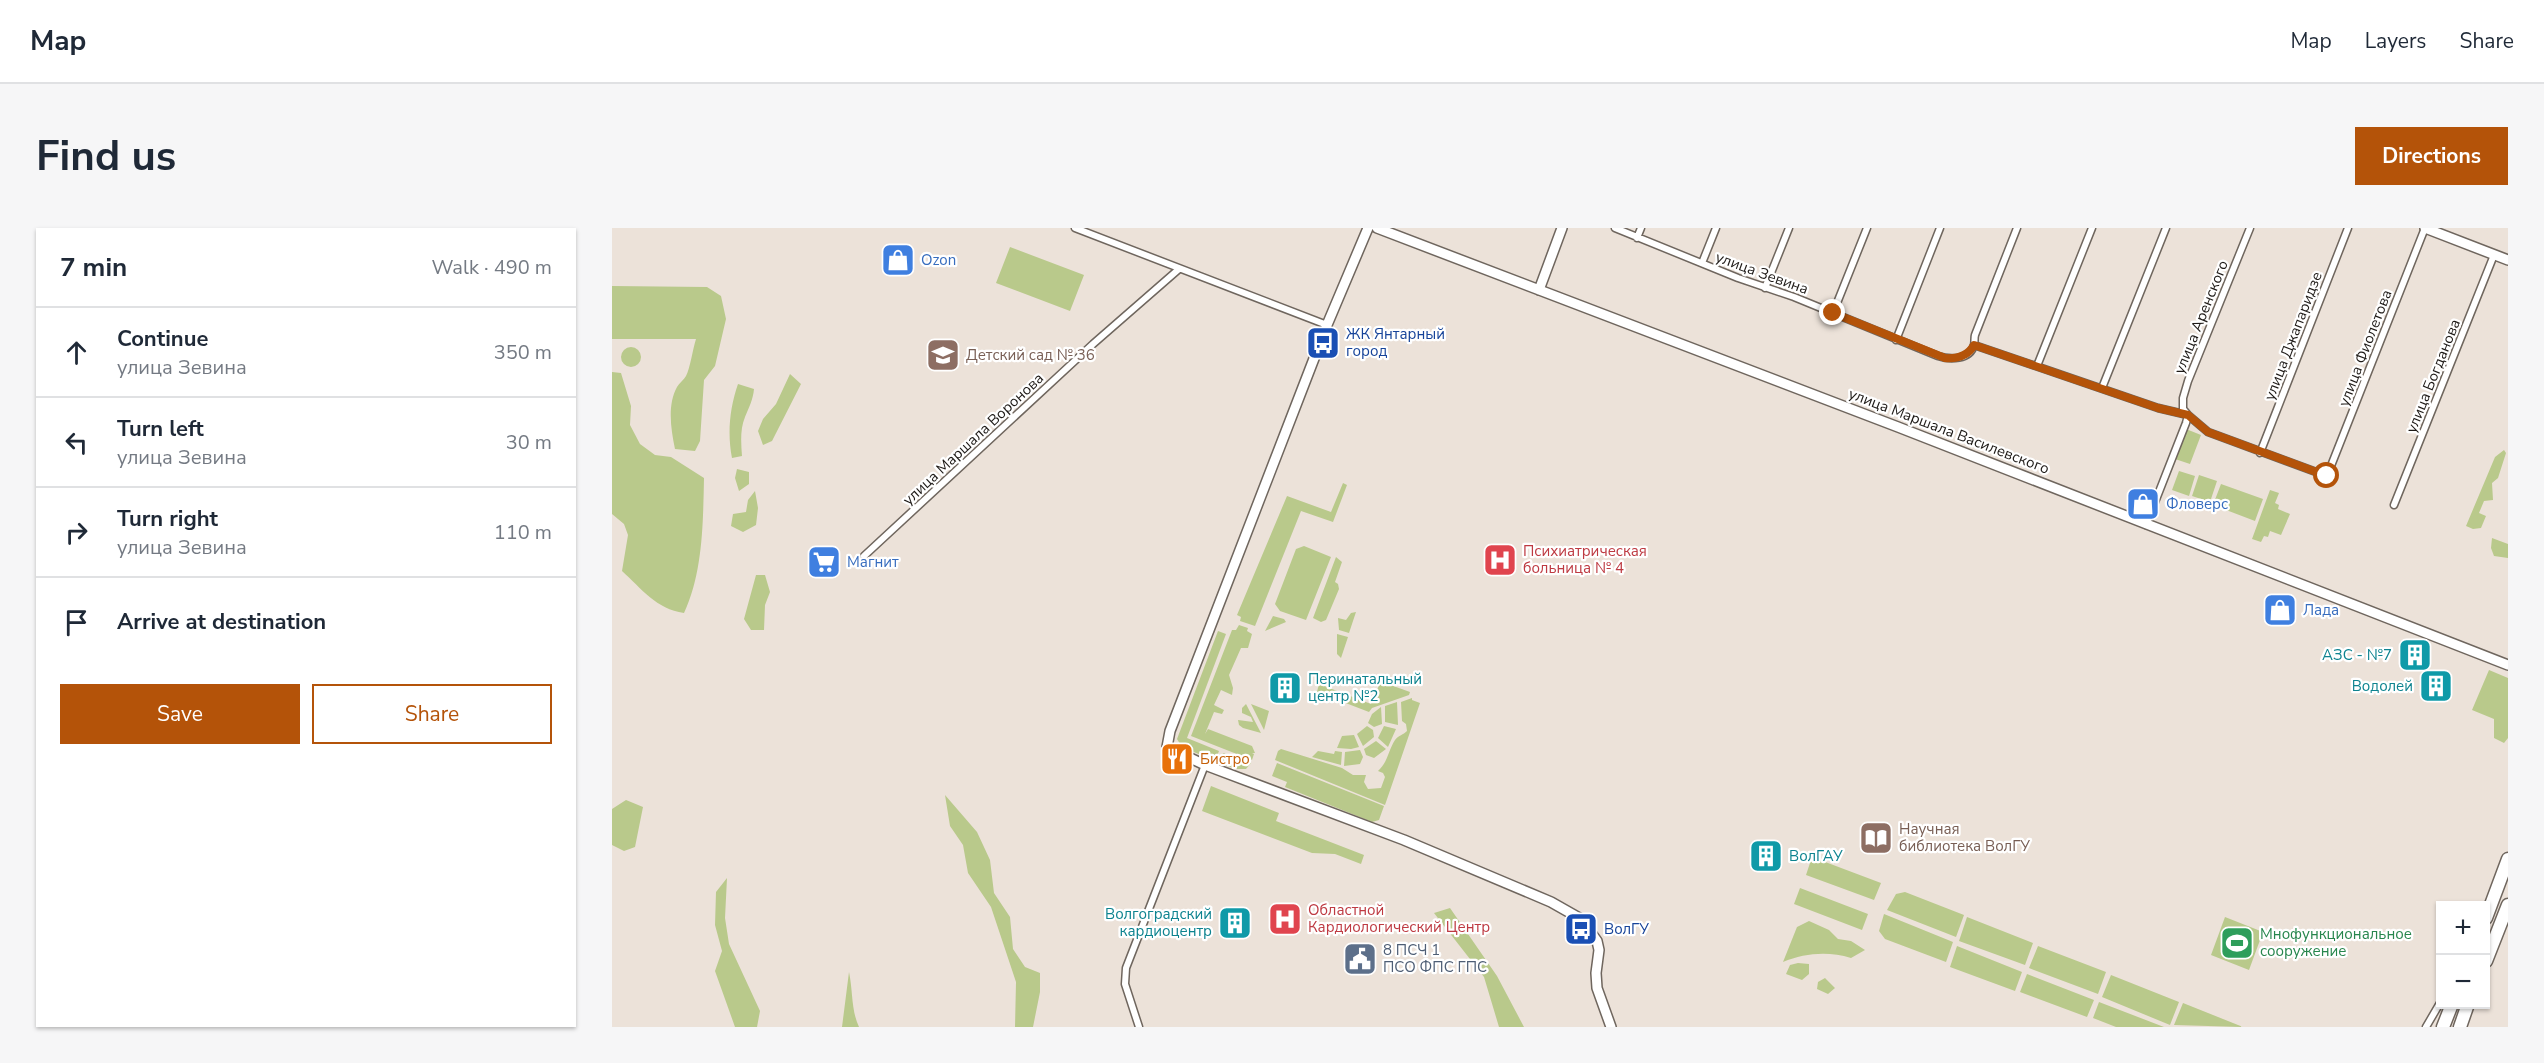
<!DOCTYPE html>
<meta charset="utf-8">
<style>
:root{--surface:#fff;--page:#f6f6f7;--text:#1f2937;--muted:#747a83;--line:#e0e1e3;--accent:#b45309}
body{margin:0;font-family:"Nunito Sans",sans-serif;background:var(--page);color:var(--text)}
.controls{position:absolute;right:18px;bottom:18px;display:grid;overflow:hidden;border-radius:0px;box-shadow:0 2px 4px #0004}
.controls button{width:54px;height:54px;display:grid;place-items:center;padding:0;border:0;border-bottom:2px solid var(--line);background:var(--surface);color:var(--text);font:30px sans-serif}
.stop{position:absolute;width:18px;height:18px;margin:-14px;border:4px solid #b45309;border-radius:50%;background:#fff}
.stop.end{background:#b45309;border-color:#fff;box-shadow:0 2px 6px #0008}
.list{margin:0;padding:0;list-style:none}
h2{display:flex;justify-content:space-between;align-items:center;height:78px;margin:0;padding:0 24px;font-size:26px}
h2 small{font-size:20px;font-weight:400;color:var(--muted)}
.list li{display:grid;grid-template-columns:39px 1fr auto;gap:18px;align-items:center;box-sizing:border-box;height:90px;padding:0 24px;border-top:2px solid var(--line)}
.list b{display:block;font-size:22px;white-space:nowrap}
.list p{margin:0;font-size:20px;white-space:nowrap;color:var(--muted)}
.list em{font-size:20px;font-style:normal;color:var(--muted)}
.actions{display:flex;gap:12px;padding:18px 24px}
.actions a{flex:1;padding:14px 0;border:2px solid var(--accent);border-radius:0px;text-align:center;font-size:21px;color:var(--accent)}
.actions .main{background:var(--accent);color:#fff}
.icon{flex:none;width:33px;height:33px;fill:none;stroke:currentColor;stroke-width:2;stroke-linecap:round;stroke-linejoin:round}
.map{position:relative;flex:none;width:1896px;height:799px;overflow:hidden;border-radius:0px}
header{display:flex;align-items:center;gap:36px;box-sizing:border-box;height:84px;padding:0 30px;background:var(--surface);border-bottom:2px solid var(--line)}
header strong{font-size:28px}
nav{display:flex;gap:33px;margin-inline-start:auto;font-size:21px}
.intro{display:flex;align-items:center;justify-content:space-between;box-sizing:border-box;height:144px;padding:0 36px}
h1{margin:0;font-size:42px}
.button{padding:15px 27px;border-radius:0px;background:var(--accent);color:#fff;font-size:21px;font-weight:700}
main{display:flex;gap:36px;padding:0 36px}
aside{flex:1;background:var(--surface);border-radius:0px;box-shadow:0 2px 4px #0004}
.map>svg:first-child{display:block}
.green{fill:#b9c98b}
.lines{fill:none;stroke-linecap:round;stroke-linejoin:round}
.street-casing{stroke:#6f665e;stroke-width:9}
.secondary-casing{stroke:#6f665e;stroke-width:12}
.highway-casing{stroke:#6f665e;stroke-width:15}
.street{stroke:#fff;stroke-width:6}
.secondary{stroke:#fff;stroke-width:9}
.highway{stroke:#fff;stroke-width:12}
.route{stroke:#b45309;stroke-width:8}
.labels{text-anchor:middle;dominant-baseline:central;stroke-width:4.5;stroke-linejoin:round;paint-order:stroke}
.shop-label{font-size:15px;fill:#366cbe;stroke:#fff;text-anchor:start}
.street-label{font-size:15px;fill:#1d1916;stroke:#fff}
.transit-label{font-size:15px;fill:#164399;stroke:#fff;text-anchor:start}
.education-label{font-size:15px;fill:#785e54;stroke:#fff;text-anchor:start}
.health-label{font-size:15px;fill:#be3a42;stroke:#fff;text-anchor:start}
.culture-label{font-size:15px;fill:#0d838f;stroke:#fff;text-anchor:end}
.food-label{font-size:15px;fill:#c56008;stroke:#fff;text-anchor:start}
.leisure-label{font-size:15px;fill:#27864d;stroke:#fff;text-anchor:start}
.service-label{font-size:15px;fill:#4e5e75;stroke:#fff;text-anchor:start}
</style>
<header>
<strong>Map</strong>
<nav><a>Map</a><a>Layers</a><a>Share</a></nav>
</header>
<div class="intro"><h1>Find us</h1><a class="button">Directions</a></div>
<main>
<aside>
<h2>7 min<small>Walk · 490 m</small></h2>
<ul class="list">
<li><svg class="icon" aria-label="ahead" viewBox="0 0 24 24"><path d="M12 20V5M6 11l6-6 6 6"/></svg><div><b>Continue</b><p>улица Зевина</p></div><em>350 m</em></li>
<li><svg class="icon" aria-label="left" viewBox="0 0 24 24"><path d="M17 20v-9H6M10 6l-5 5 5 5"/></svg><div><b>Turn left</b><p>улица Зевина</p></div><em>30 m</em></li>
<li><svg class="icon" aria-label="right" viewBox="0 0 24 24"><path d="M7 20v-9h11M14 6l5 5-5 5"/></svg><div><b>Turn right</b><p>улица Зевина</p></div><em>110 m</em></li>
<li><svg class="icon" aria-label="arrive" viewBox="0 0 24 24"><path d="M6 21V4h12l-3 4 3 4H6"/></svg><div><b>Arrive at destination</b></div></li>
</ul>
<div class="actions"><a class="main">Save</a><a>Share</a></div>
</aside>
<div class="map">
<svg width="1896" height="799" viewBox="0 0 1896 799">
<rect width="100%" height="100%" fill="#ece2d9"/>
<path class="green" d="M 398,19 L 472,47 L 458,83 L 384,55 Z
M 0,58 L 95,59 L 109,68 L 114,91 L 103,138 L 92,152 L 88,213 L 83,223 L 63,221 C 59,202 55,177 65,159 C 67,155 72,152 74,148 C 78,141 81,120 84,111 L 0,111 Z
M9 129a10 10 0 1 1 20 0a10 10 0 1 1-20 0Z
M 0,144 L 9,145 L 19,178 L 18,197 L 28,216 L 43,227 L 59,229 L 92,250 C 91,295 91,344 72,385 C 44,381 30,361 10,343 L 16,307 L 12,296 L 0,286 Z
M 178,146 L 189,156 L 160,213 L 151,217 L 146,203 L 151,191 L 164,176 Z
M 126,156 L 142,161 C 141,172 137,179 133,189 C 128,201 129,215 130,228 L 120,230 C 115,205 118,179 126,156 Z
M 1574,201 L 1589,207 L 1578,236 L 1563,231 Z
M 1892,222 L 1894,225 L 1886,250 L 1880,255 L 1881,272 L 1872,273 L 1867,285 L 1874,288 L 1869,300 L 1861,301 L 1854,298 L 1883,229 Z
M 125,241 L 137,244 L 137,256 L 127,263 L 123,250 Z
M 1567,243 L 1583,248 L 1577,268 L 1560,262 Z
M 1587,247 L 1605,253 L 1598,274 L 1580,268 Z
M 731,255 L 735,257 L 721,294 L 689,283 L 643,398 L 628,393 L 629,389 L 625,387 L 675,268 L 719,284 Z
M 1609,256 L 1651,271 L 1643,293 L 1601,277 Z
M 1658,262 L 1667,265 L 1663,275 L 1667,277 L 1666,281 L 1678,286 L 1669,307 L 1658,303 L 1656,309 L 1652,308 L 1649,314 L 1640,311 Z
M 143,263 L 146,280 L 144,297 L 131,304 L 119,298 L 121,286 L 134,284 L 136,272 Z
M 1880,310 L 1896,316 L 1896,330 L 1882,328 L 1879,320 Z
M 692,318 L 719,329 L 694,392 L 668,383 L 663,376 L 684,321 Z
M 724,329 L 730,334 L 723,354 L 726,356 L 727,361 L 714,392 L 709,394 L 701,390 Z
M 144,347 L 153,347 L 158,364 L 153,377 L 152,402 L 139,402 L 132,391 Z
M 744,384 L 737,405 L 727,402 L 726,390 L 734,392 L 739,385 Z
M 661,388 L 672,391 L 674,394 L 653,403 Z
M 627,397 L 636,400 L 635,403 L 640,406 L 636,420 L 629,420 L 617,447 L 621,460 L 620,467 L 609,462 L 602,477 L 612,482 L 610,486 L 602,484 L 593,506 L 596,501 L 640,518 L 643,525 L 640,525 L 642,526 L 640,532 L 579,508 L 620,402 L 624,402 Z
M 606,403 L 614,406 L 575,510 L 607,523 L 603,533 L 570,519 L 565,511 Z
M 725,406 L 736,409 L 729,430 L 725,426 Z
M 1877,442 L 1896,450 L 1896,510 L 1892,515 L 1882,510 L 1882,491 L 1860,482 Z
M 768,455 L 773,455 L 798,464 L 797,467 L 760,480 L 757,484 L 705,464 L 707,456 L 759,476 Z
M 800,470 L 800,472 L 808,475 L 773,577 L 663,532 L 666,523 L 669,521 L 730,540 L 741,547 L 754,547 L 752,554 L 756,561 L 769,560 L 773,549 L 771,545 L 766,543 C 776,534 776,523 783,512 C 787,507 791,507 795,503 L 794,496 L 790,493 L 789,474 Z
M 785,474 L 786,497 L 773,494 L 773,478 Z
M 634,476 L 649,505 L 631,500 L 627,497 L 626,492 L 641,494 L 639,489 L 630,485 L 630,480 Z
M 639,476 L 657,483 L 652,502 Z
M 769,479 L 770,496 L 762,499 L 756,495 L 760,486 Z
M 755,498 L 761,502 L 762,509 L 751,518 L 745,506 Z
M 772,498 L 784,501 L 776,519 L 766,510 Z
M 742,507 L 747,519 L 739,521 L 725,520 L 730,508 Z
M 764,513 L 774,521 L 762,530 L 754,527 L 752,521 Z
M 748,522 L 751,529 L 748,536 L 732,538 L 733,524 Z
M 706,523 L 722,526 L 723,523 L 730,524 L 729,537 L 700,529 Z
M 611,525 L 639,535 L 634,541 L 624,541 L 607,535 Z
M 665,535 L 772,578 L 767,592 L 760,594 L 673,559 L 675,554 L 660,548 Z
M 599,558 L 667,585 L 664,593 L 752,627 L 749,636 L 723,626 L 700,625 L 590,583 Z
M 333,567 L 365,604 L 378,632 L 382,665 L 398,689 L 401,721 L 413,739 L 428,745 L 428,764 L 421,799 L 403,799 L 404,754 L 379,679 L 356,645 L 351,617 L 338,598 Z
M 14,572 L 31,579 L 23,619 L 12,623 L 0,617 L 0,581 Z
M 1200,629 L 1269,655 L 1262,672 L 1194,647 Z
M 115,650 L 113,690 L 117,716 L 148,783 L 145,799 L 123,799 L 103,743 L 110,723 L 103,697 L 104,664 Z
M 1188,660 L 1256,686 L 1250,702 L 1182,676 Z
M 1293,664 L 1352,687 L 1344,709 L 1275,682 L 1284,666 Z
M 838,680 L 885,748 L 912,799 L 887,799 L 872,749 L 822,685 Z
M 1272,686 L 1341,714 L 1334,734 L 1273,711 L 1267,703 Z
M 1355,689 L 1421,715 L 1413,737 L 1347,713 Z
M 1613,689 L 1651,704 L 1637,742 L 1599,727 Z
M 1197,693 L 1217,702 L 1226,711 L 1239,713 L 1253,722 L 1239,730 C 1216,723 1193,725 1171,734 L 1185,699 Z
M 1345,718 L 1410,744 L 1403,763 L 1338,739 Z
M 1426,718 L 1494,744 L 1486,766 L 1417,740 Z
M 1186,735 L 1197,736 L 1197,746 L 1190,752 L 1174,746 L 1178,737 Z
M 237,744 C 241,763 239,782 247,799 L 230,799 Z
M 1415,746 L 1482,772 L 1475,789 L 1408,764 Z
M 1499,747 L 1567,774 L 1558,797 L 1490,769 Z
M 1213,750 L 1223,760 L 1216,766 L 1205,761 L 1206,754 Z
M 1487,774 L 1552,799 L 1504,799 L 1481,790 Z
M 1571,775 L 1631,799 L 1562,797 Z"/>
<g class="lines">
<g class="street-casing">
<path id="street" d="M 463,0 L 715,97
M 1003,0 L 1126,50 L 1182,69 L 1326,128 C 1338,132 1358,132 1362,117 C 1363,114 1362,110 1363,107 L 1405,0
M 1025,10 L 1029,0
M 1090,35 L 1104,0
M 1153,60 L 1177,0
M 1221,85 L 1255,0
M 1284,112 L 1328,0
M 1362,117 L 1546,180 L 1576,187 L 1596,204 L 1715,248 L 1813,0
M 1425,138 L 1480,0
M 1490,160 L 1554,0
M 1648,225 L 1736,0
M 1782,277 L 1882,27
M 1534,297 L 1574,195 L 1576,187 L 1571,181 L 1571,170 L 1576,153 L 1638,0
M 252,328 L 481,116 L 567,41
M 527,799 L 513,756 L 514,740 L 593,537
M 1814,799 L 1828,775"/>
</g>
<g class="secondary-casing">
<path id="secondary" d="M 756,0 L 715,97 L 558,503 L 555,519 L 593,537 L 792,612 L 939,674 L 969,691 L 985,713 L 987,722 L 984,745 L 985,760 L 999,799
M 765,0 L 1286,199 L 1896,437
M 1813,0 L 1896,32
M 927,62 L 950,0"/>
</g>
<g class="highway-casing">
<path id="highway" d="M 1874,690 L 1896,631
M 1874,733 L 1896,677
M 1831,799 L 1840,776
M 1848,799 L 1856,776"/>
</g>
<use href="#street" class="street"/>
<use href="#secondary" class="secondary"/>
<use href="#highway" class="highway"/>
</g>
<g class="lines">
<path class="route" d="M 1221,85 L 1333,130 C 1346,131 1356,128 1362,117 L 1546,180 L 1576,187 L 1596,204 L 1715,248"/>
</g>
<defs>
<g id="shop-square" transform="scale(1.725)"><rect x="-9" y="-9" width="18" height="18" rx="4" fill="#3f7fe0" stroke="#fff"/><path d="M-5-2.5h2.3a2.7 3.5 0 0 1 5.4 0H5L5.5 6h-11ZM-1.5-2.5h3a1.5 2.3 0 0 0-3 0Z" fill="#fff"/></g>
<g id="bus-square" transform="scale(1.725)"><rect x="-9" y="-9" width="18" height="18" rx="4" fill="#1a4fb4" stroke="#fff"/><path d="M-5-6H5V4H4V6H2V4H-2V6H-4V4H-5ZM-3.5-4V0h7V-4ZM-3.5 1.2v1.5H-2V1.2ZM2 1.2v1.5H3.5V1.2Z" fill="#fff"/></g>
<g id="school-square" transform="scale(1.725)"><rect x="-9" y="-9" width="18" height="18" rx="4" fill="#8d6e63" stroke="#fff"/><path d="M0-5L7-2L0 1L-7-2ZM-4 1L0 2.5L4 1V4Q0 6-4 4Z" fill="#fff"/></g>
<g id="hospital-square" transform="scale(1.725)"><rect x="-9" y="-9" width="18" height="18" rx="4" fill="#e0444e" stroke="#fff"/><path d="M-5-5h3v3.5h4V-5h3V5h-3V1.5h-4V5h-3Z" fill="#fff"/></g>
<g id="supermarket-square" transform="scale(1.725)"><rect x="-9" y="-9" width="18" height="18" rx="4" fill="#3f7fe0" stroke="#fff"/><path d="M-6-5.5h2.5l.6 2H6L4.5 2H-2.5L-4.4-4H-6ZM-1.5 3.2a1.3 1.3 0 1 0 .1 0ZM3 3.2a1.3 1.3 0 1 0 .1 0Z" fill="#fff"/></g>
<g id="building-square" transform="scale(1.725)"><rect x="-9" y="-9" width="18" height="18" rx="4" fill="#0f9aa8" stroke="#fff"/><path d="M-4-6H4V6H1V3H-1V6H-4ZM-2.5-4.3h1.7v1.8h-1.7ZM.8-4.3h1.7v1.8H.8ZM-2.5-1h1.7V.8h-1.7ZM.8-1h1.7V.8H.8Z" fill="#fff"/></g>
<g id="restaurant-square" transform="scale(1.725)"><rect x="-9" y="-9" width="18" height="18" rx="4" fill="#e8710a" stroke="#fff"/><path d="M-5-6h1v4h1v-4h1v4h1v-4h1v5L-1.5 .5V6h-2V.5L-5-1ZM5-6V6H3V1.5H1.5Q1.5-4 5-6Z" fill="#fff"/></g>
<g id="library-square" transform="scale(1.725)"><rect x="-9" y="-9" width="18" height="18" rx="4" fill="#8d6e63" stroke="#fff"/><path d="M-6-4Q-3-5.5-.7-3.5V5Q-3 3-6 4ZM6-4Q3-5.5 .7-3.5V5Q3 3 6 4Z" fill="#fff"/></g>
<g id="stadium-square" transform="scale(1.725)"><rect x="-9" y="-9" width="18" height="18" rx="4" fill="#2e9e5b" stroke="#fff"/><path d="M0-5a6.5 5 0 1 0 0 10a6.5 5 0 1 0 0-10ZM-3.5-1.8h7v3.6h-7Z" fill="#fff"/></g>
<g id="civic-square" transform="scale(1.725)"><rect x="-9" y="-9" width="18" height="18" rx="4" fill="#5c6f8a" stroke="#fff"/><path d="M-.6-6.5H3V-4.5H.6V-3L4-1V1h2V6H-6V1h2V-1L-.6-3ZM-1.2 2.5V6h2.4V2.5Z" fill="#fff"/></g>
</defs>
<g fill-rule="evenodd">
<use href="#shop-square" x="286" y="32"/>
<use href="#bus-square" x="711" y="115"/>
<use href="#school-square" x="331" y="127"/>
<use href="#shop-square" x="1531" y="276"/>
<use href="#hospital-square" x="888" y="332"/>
<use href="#supermarket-square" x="212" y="334"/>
<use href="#shop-square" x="1668" y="382"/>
<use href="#building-square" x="1803" y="427"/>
<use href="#building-square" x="1824" y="458"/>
<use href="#building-square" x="673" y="460"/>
<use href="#restaurant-square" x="565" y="531"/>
<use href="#library-square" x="1264" y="610"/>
<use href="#building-square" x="1154" y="628"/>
<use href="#hospital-square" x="673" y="691"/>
<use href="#building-square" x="623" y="695"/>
<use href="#bus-square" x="969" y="701"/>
<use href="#stadium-square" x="1625" y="715"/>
<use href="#civic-square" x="748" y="731"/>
</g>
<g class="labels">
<g class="shop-label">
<text x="309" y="32">Ozon</text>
<text x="1554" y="276">Фловерс</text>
<text x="235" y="334">Магнит</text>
<text x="1691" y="382">Лада</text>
</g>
<g class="street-label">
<text transform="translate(1150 45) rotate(20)">улица Зевина</text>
<text transform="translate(1589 89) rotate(-68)">улица Аренского</text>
<text transform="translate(1681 108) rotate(-69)">улица Джапаридзе</text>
<text transform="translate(1753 120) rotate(-69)">улица Фиолетова</text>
<text transform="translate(1821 148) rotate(-68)">улица Богданова</text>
<text transform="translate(1337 203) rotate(21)">улица Маршала Василевского</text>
<text transform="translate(361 211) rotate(-43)">улица Маршала Воронова</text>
</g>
<g class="transit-label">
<text x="734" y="106">ЖК Янтарный<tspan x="734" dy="17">город</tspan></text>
<text x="992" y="701">ВолГУ</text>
</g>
<g class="education-label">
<text x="354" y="127">Детский сад № 36</text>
<text x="1287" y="601">Научная<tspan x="1287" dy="17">библиотека ВолГУ</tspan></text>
</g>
<g class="health-label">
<text x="911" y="323">Психиатрическая<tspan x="911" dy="17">больница № 4</tspan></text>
<text x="696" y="682">Областной<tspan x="696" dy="17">Кардиологический Центр</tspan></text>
</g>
<g class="culture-label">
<text x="1780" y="427">АЗС - №7</text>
<text x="696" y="451" text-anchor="start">Перинатальный<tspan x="696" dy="17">центр №2</tspan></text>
<text x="1801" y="458">Водолей</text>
<text x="1177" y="628" text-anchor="start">ВолГАУ</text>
<text x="600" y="686">Волгоградский<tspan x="600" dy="17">кардиоцентр</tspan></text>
</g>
<g class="food-label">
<text x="588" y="531">Бистро</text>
</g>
<g class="leisure-label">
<text x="1648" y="706">Мнофункциональное<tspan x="1648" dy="17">сооружение</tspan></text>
</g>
<g class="service-label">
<text x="771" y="722">8 ПСЧ 1<tspan x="771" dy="17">ПСО ФПС ГПС</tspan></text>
</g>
</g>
</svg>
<div class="controls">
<button>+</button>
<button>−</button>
</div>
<div class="stop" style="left:1715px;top:248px"></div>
<div class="stop end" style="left:1221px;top:85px"></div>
</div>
</main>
